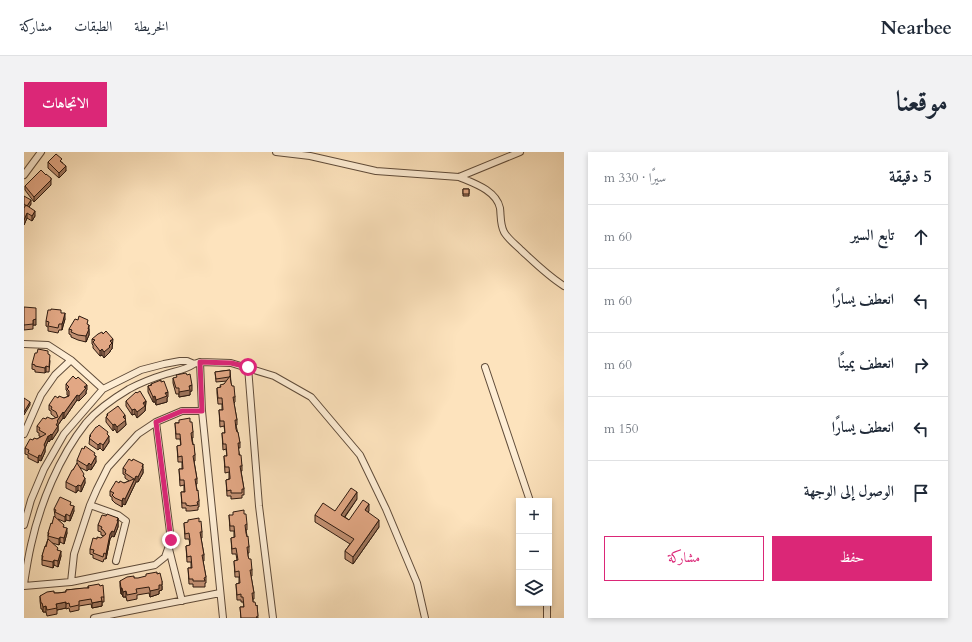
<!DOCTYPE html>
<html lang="ar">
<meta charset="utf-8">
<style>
:root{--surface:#fff;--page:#f2f2f3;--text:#1f2937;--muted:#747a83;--line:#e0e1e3;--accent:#db2777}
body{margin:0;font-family:Cardo,Amiri,serif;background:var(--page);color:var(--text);direction:rtl}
.controls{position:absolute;right:12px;bottom:12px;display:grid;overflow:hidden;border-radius:0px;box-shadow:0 2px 6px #0003}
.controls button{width:36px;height:36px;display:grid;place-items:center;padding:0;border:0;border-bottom:1px solid var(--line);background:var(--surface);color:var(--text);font:20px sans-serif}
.stop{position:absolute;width:12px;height:12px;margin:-9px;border:3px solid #db2777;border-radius:50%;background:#fff}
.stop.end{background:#db2777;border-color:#fff;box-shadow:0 1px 4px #0008}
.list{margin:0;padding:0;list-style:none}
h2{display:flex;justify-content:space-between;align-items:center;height:52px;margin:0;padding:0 16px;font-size:17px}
h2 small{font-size:13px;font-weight:400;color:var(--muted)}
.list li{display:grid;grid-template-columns:26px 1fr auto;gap:12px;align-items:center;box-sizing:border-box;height:64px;padding:0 16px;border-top:1px solid var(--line)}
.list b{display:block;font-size:15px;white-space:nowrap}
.list em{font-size:13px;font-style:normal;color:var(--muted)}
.actions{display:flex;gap:8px;padding:12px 16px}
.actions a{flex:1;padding:9px 0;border:1px solid var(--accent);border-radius:0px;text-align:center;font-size:14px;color:var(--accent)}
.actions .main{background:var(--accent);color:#fff}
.icon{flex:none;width:22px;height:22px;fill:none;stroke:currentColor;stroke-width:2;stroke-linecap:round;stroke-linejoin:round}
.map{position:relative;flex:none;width:540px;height:466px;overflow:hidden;direction:ltr;border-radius:0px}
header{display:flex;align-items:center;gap:24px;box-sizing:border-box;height:56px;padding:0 20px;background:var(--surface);border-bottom:1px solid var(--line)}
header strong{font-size:19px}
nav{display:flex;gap:22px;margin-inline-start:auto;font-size:14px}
.intro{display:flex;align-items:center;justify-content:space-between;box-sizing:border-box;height:96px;padding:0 24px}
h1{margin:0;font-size:28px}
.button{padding:10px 18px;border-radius:0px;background:var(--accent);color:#fff;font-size:14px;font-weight:700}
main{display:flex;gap:24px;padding:0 24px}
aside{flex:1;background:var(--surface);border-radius:0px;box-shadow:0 2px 6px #0003}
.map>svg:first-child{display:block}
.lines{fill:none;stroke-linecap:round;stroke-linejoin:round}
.minor-casing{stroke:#604c3a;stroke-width:8}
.minor{stroke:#feedd4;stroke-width:6}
.wall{fill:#c29072;stroke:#2c190f}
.shaded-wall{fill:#9e755c;stroke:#2c190f}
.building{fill:#e2a784;stroke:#2c190f}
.route{stroke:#db2777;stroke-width:5}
</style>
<header>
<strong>Nearbee</strong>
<nav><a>الخريطة</a><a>الطبقات</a><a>مشاركة</a></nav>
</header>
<div class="intro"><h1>موقعنا</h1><a class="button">الاتجاهات</a></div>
<main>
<aside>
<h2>5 دقيقة<small>سيرًا · 330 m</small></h2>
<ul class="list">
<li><svg class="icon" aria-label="ahead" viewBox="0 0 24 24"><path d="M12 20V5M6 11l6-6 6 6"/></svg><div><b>تابع السير</b></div><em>60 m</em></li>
<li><svg class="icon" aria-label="left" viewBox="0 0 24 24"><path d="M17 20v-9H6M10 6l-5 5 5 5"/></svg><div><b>انعطف يسارًا</b></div><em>60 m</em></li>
<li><svg class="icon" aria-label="right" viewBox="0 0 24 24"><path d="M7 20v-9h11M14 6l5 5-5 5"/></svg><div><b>انعطف يمينًا</b></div><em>60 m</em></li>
<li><svg class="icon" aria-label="left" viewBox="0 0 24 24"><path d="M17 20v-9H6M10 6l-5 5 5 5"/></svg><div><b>انعطف يسارًا</b></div><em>150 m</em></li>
<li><svg class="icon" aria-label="arrive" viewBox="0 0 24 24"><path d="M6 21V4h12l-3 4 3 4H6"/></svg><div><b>الوصول إلى الوجهة</b></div></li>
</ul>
<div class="actions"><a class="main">حفظ</a><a>مشاركة</a></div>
</aside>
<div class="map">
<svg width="540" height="466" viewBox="0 0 540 466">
<rect width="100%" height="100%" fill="#fde3bd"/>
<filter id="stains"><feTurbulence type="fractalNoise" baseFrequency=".005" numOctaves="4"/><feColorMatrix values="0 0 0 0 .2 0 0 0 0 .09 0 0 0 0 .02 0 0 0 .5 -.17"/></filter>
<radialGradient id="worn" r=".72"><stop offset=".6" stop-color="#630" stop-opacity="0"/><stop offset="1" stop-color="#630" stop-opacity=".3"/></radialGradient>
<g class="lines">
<g class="minor-casing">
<path id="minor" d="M 252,0 L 286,4 L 352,19 L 435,25 L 496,0
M 0,23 L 17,0
M 435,25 C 449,31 472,38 476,56 C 477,64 476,72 480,80 C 484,87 491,92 497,98 C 511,111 524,124 540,134
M 0,192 L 24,193 L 47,208 L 79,237
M 176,210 L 178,259 L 199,466
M 224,215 L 235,354 L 249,466
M 461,215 L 506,349
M 0,282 L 17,243 L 31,223 L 47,208
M 66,353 L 94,363 L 102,369 L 92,409
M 0,373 L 7,348 L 20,317 L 40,282 L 79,237 L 117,218 L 140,212 L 156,209 L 163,209 L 170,212 L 176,210 L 207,211 L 250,224 L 287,245 L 336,303 L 362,357 L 393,431 L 401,466
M 145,397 L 158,449
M 47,430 L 50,402 L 66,353 L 73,337 L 84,315 L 114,282 L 132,270 L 158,259 L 178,259
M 0,432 C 2,419 4,406 7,393 C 16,352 35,305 62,271 C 73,258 90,246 105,237 C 116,231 129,226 142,222 C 152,219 161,218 170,212
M 0,434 L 47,430 L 131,413 L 141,405 L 147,388 L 132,270
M 523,451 L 523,466
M 70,466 L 196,441"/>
</g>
<use href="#minor" class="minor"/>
</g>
<path class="wall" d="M 24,10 L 38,10 L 42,19 L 35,26 L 24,16 Z
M 27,33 L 10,50 L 1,38 L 1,34 Z
M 439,37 L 445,37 L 445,44 L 439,44 Z
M 0,44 L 7,52 L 5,55 L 11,64 L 8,69 L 3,66 L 0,73 Z
M 0,155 L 12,173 L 9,173 L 9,177 L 0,178 Z
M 37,161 L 41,167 L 39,174 L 38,178 L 35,178 L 34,181 L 24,179 L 24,175 L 22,174 L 22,169 Z
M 64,173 L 65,179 L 65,183 L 62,190 L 54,188 L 47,185 L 47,183 L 45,182 L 45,177 Z
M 68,187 L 89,192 L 88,193 L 88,197 L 86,199 L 86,200 L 80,206 L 78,203 L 76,204 L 69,196 L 69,193 L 68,192 Z
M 24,203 L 26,209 L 25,220 L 22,220 L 21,221 L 11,220 L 11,218 L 8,217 L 8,212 Z
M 206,218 L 207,231 L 211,245 L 211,250 L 210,251 L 213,268 L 213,273 L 212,273 L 216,291 L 216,296 L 214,296 L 218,314 L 218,319 L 217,319 L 220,337 L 220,343 L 218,343 L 218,346 L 207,347 L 207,344 L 203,344 L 202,328 L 205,327 L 205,320 L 201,321 L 200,304 L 203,304 L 202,297 L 199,298 L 198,281 L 201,281 L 200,274 L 196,275 L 195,258 L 198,258 L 198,252 L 194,252 L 193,241 L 193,236 L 196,235 L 200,232 L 203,229 L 192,230 L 191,220 Z
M 149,226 L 168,239 L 166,239 L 166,243 L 155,245 L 155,242 L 152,242 L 149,231 Z
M 42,232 L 63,238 L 62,239 L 62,242 L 55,249 L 53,248 L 40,267 L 39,266 L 34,273 L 34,279 L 28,288 L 27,287 L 25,290 L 24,289 L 21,296 L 21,300 L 17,309 L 15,308 L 14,311 L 4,306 L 4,303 L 1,302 L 1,296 L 9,288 L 13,287 L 17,285 L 15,284 L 15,281 L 13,280 L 13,274 L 22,267 L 28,267 L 32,266 L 27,262 L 27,259 L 25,258 L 25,253 L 34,246 L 40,246 L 45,244 L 43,243 L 43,239 L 42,238 Z
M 127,232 L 144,245 L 143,246 L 143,250 L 132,253 L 131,250 L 129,250 L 124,240 L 124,234 L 127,233 Z
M 102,249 L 122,249 L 121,259 L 113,266 L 111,262 L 108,263 L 102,254 Z
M 83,262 L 101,267 L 102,273 L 93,281 L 91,277 L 89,279 L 82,270 L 82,265 L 83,264 Z
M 166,270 L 169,280 L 169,286 L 168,286 L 171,303 L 171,309 L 170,309 L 173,327 L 173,332 L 172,332 L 175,349 L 175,355 L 174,355 L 174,358 L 166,359 L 162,359 L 162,356 L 158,356 L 157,340 L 160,340 L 160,333 L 156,334 L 155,317 L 158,317 L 158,310 L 154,310 L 153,294 L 157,294 L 156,287 L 152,287 L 151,271 Z
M 66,283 L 84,283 L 85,290 L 79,299 L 76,296 L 74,298 L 65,292 Z
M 71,304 L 72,310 L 67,318 L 65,317 L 63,319 L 55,315 L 60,325 L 61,331 L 57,340 L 54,338 L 52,341 L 42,336 L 42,330 L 49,318 L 53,312 L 53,308 Z
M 108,309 L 119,317 L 119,321 L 114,330 L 112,330 L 101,353 L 99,352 L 98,355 L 91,351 L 88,348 L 88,345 L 86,344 L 86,339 L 95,331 L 100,331 L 105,329 L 101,326 L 101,323 L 99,322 L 99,316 Z
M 333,347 L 321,365 L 325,368 L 345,359 L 344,360 L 355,375 L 329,412 L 321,407 L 321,399 L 326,392 L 291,370 L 291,363 L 311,359 Z
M 47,353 L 50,359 L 46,369 L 42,368 L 41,370 L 34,367 L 40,375 L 43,381 L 40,392 L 36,390 L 35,393 L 28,391 L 34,398 L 37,404 L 34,415 L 30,413 L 29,416 L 18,413 L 18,404 L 24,387 L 24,381 L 31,364 L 30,357 Z
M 205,363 L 223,372 L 223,378 L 222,378 L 225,395 L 225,401 L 224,401 L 224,404 L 228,418 L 228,424 L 227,424 L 230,441 L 230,447 L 229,447 L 229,450 L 232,454 L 233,453 L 234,466 L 217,466 L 216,455 L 220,455 L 219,450 L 217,450 L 217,448 L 213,448 L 212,432 L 215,431 L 215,425 L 211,425 L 210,409 L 213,408 L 212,402 L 208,402 L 207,386 L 210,386 L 210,379 L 206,379 Z
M 82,364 L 94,366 L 94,375 L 90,385 L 88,384 L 86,387 L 82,407 L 80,407 L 79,410 L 69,406 L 69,403 L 66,402 L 66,397 L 80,384 L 77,383 L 77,380 L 74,379 L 74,373 Z
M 175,370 L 178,380 L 178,386 L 177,386 L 180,403 L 180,409 L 179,409 L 182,425 L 182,431 L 181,431 L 181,435 L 169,435 L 169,432 L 165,432 L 164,416 L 167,416 L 167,410 L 163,410 L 162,394 L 166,393 L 165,387 L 161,387 L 160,371 Z
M 110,426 L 138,434 L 138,438 L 135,439 L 135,442 L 126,445 L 125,441 L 113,443 L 113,447 L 103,449 L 102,445 L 99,445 L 98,442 L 97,442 L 96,434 L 96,429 Z
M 64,434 L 80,445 L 80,450 L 78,450 L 78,454 L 68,456 L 67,452 L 55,454 L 55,458 L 46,460 L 45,456 L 42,457 L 42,456 L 33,458 L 33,462 L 23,464 L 22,460 L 19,460 L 18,457 L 17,457 L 16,449 L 16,444 L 30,441 L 34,441 L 42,440 L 42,438 L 64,436 Z"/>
<path class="shaded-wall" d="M 42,14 L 42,19 L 35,26 L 35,21 Z
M 27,26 L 27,33 L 10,50 L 10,45 Z
M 7,48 L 7,52 L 3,58 L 3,54 Z
M 11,59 L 11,64 L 8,69 L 8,64 Z
M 3,61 L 3,66 L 0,73 L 0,68 Z
M 41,161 L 41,167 L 39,174 L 38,178 L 38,172 Z
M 12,167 L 12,173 L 9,173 L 9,168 Z
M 65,173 L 65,183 L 62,190 L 62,184 Z
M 89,187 L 88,197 L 86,199 L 86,200 L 80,206 L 80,200 L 86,189 Z
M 78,197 L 78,203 L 76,204 L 76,199 Z
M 22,214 L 22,220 L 21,221 L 21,216 Z
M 63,233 L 63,238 L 62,239 L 62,242 L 55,249 L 55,244 Z
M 168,233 L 168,239 L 166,239 L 166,243 L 155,245 L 155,240 Z
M 144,240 L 144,245 L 143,246 L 143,250 L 132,253 L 132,248 Z
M 53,243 L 53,248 L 40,267 L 40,261 Z
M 131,244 L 131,250 L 129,250 L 129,245 Z
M 122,249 L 121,259 L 113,266 L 113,260 Z
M 6,250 L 6,253 L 0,263 L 0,260 Z
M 111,257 L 111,262 L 108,263 L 108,258 Z
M 39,260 L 39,266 L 34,273 L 34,279 L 28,288 L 28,283 L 33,269 Z
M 101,263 L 102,273 L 93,281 L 93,275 Z
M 91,272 L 91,277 L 89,279 L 89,273 Z
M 27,282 L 27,287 L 25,290 L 25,284 Z
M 24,284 L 24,289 L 21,296 L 21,300 L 17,309 L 17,304 L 20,293 Z
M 85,284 L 85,290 L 79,299 L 79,293 Z
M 76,291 L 76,296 L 74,298 L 74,293 Z
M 15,303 L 15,308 L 14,311 L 14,306 Z
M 72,304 L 72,310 L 67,318 L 67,313 Z
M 65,311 L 65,317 L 63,319 L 63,314 Z
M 119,312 L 119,321 L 114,330 L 114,325 Z
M 112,324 L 112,330 L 101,353 L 101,347 Z
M 61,326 L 61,331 L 57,340 L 57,334 Z
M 54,333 L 54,338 L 52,341 L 52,335 Z
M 333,340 L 333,347 L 317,370 L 317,363 Z
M 99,346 L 99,352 L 98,355 L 98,349 Z
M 345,352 L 345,359 L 341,365 L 341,358 Z
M 50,354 L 50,359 L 46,369 L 46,364 Z
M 42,362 L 42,368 L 41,370 L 41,365 Z
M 94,366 L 94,375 L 90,385 L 90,380 Z
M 355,368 L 355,375 L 329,412 L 329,405 Z
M 43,376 L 43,381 L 40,392 L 40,386 Z
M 88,379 L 88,384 L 86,387 L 82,407 L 82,402 L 86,382 Z
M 36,385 L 36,390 L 35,393 L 35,387 Z
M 37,399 L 37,404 L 34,415 L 34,409 Z
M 30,408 L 30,413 L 29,416 L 29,410 Z
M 138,429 L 138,438 L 135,439 L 135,442 L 126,445 L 126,439 L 135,433 Z
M 97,436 L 98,436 L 98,442 L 97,442 Z
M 102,439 L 102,445 L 99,445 L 99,440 Z
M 78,449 L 78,454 L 68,456 L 68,451 Z
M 42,450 L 42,456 L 33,458 L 32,452 Z
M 22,454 L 22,460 L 19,460 L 19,455 Z"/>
<path class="building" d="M 32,2 L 38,7 L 36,9 L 42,14 L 35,21 L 24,10 Z
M 17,18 L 22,23 L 22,22 L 27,26 L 27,28 L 10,45 L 1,34 Z
M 439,37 L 445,37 L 445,42 L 439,42 Z
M 0,44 L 7,48 L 3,54 L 0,52 Z
M 2,53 L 11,59 L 8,64 L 3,61 L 0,68 L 0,56 Z
M 0,155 L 12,156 L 12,167 L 9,168 L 9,172 L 0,173 Z
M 27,157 L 37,158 L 37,161 L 41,161 L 39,169 L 38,172 L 35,172 L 34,176 L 24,174 L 25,170 L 22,169 L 24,158 L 27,158 Z
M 55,164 L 64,168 L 63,172 L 65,173 L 64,177 L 65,177 L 62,184 L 54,183 L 47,180 L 48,178 L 45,177 L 51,167 L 54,168 Z
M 82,179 L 89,187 L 86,189 L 88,191 L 85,194 L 86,195 L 80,200 L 78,197 L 76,199 L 69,190 L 71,188 L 68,187 L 74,182 L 78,180 L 79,182 Z
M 14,197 L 24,199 L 24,202 L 26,203 L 25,215 L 22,214 L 21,216 L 11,214 L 11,213 L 8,212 L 11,201 L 13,201 Z
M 206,218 L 206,224 L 205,225 L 192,227 L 191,220 Z
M 162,221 L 163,223 L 166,222 L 168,233 L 165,234 L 166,238 L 155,240 L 155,236 L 152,236 L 149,226 L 153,225 L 152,223 Z
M 49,224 L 52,227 L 54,225 L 63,233 L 60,235 L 62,236 L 55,244 L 53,243 L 40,261 L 39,260 L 33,269 L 34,270 L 32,273 L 34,274 L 28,283 L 27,282 L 25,284 L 24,284 L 20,293 L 21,295 L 17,304 L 15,303 L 14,306 L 4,301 L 5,298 L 1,296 L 6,287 L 9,288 L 10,286 L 13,287 L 22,282 L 15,278 L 16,276 L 13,274 L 19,266 L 22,267 L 23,265 L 28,267 L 34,265 L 32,260 L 27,257 L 28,255 L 25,253 L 31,244 L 34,246 L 35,244 L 40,246 L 45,244 L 45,239 L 43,237 L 45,235 L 42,232 Z
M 206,224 L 207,231 L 208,234 L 210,234 L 211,245 L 209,245 L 213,268 L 211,268 L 212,277 L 213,280 L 214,280 L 216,291 L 214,291 L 215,300 L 215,303 L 217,303 L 218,314 L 216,314 L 220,337 L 218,337 L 218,341 L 207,341 L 207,338 L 203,339 L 202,328 L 206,327 L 206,325 L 205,315 L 201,315 L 200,304 L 203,304 L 202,292 L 199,292 L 198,281 L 201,281 L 200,269 L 196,269 L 195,258 L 199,258 L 198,246 L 194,246 L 193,236 L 197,235 L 196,233 L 200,232 Z
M 137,228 L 137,230 L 140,229 L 144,240 L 141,241 L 143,244 L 132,248 L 131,244 L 129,245 L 124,234 L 128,233 L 127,232 Z
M 116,239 L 122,249 L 119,251 L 121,254 L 113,260 L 111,257 L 108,258 L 102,249 L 112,240 L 113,241 Z
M 0,246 L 6,250 L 0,260 Z
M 94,254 L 101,263 L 99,265 L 102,268 L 93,275 L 91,272 L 89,273 L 82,265 L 84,263 L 83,262 Z
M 166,266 L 166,270 L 168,270 L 169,280 L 167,281 L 168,289 L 169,293 L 170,292 L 171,303 L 169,304 L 173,327 L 171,327 L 173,339 L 174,338 L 175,349 L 173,350 L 174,353 L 166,354 L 162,353 L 162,351 L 158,351 L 157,340 L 161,340 L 160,328 L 156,328 L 155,317 L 159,317 L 158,304 L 154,305 L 153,294 L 157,293 L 156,282 L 152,282 L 151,271 L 155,271 L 155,268 Z
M 75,273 L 84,280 L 83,282 L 85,284 L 79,293 L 76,291 L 74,293 L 65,286 L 67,284 L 66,283 L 72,275 L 73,275 Z
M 61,294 L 71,301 L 70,303 L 72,304 L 67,313 L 65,311 L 63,314 L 53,308 L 58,296 L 60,297 Z
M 105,307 L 108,309 L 109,307 L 119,312 L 118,315 L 119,315 L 114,325 L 112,324 L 101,347 L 99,346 L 98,349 L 91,346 L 88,343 L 90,341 L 86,339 L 92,329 L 95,331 L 96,329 L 100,331 L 110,327 L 101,321 L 102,318 L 99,316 Z
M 53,311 L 60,322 L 59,324 L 61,326 L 57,334 L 54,333 L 52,335 L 42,330 L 48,318 L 49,318 Z
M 327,336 L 333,340 L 317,363 L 325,368 L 339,348 L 345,352 L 341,358 L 355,368 L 329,405 L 321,399 L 330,387 L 291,363 L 299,351 L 311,359 Z
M 36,345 L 47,350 L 46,353 L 50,354 L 46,364 L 42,362 L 41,365 L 31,360 L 32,358 L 30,357 Z
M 220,358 L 220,362 L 222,362 L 223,372 L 221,373 L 222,381 L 223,385 L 224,384 L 225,395 L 223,395 L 224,404 L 225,407 L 227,407 L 228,418 L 226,418 L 230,441 L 228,441 L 229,450 L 231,450 L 232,454 L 233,453 L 234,464 L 232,465 L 233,466 L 217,466 L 216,455 L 220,455 L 219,445 L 217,445 L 217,442 L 213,443 L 212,432 L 216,431 L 215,419 L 211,420 L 210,409 L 214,408 L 212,396 L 208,397 L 207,386 L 211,385 L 210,374 L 206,374 L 205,363 L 209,363 L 209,360 Z
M 83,362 L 94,366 L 93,369 L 94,369 L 90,380 L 88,379 L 86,382 L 82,402 L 80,401 L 79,405 L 69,401 L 70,398 L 66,397 L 69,386 L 73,387 L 73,385 L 77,386 L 82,382 L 79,378 L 77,377 L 78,375 L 74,373 L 78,363 L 82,364 Z
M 30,364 L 40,373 L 39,375 L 43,376 L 40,386 L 36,385 L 35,387 L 24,384 L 25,381 L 24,381 L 27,371 L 28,372 Z
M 175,366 L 175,370 L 177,369 L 178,380 L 176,380 L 180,403 L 178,403 L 182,425 L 180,426 L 181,429 L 169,429 L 169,427 L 165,427 L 164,416 L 168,416 L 167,404 L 163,405 L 162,394 L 166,393 L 166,388 L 165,381 L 161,382 L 160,371 L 164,370 L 164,368 Z
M 24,387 L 34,396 L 33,398 L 37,399 L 34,409 L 30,408 L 29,410 L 18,408 L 19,404 L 18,404 L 21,394 L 22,395 Z
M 133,420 L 133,422 L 136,421 L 138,429 L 138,433 L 135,433 L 135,437 L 126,439 L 125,435 L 112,437 L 113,441 L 103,443 L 102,439 L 99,440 L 98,436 L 97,436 L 96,429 L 103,425 L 110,424 L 110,426 L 114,426 L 122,424 L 122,422 Z
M 75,432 L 76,434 L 79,433 L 80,445 L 77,445 L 78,449 L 68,451 L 67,447 L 55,449 L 55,453 L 46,455 L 45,451 L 42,452 L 42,450 L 32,452 L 33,456 L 23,458 L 22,454 L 19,455 L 18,451 L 17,451 L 16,444 L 23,440 L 30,439 L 30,441 L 34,441 L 42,440 L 42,438 L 60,436 L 65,436 L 64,434 Z"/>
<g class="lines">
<path class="route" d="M 147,388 L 132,270 L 158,259 L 178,259 L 176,210 L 207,211 L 224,215"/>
</g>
<rect width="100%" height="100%" filter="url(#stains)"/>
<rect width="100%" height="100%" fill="url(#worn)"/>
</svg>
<div class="controls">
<button>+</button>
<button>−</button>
<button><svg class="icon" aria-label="layers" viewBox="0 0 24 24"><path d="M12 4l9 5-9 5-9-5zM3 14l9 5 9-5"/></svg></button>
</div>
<div class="stop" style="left:224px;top:215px"></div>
<div class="stop end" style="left:147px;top:388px"></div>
</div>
</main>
